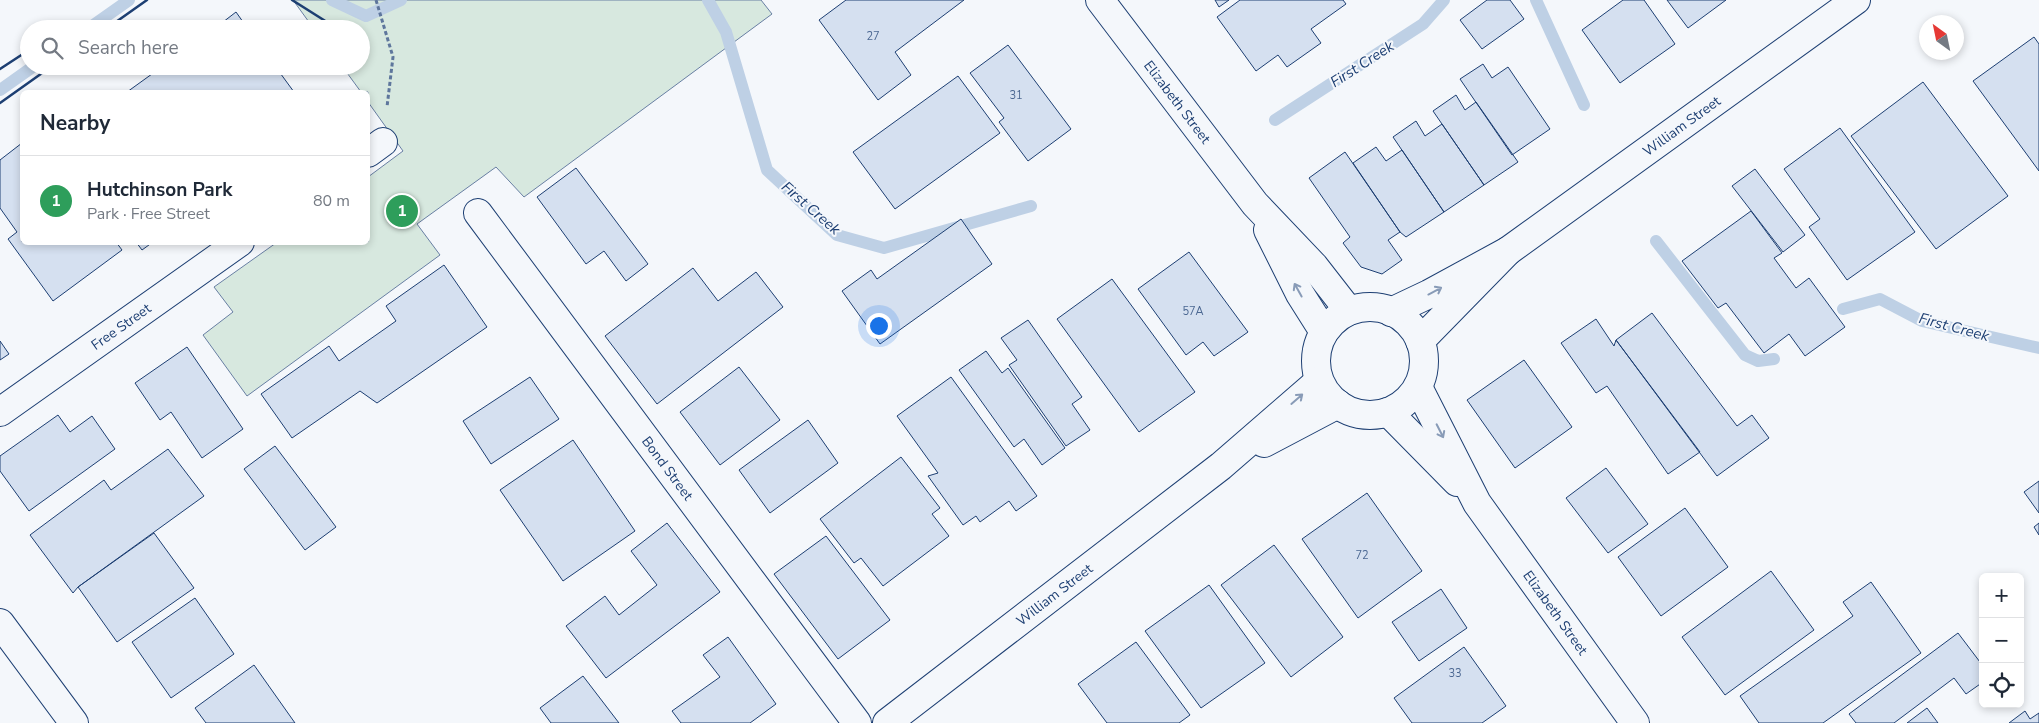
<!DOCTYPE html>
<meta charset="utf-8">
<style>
:root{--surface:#fff;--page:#f6f6f7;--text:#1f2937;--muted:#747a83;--line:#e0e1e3;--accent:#0b8043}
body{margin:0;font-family:"Nunito Sans",sans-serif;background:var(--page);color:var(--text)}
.controls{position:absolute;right:15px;bottom:15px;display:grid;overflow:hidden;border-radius:8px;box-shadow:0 2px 8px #0003}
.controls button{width:45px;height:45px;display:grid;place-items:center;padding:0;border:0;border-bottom:1px solid var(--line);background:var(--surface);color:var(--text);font:25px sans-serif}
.compass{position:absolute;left:1919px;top:15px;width:45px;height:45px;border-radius:50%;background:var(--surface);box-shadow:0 2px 8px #0003;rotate:327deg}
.you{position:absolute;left:878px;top:325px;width:18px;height:18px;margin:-12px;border:4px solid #fff;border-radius:50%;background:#1a73e8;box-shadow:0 0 0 8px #1a73e833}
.badge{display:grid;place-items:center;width:32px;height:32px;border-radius:50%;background:var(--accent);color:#fff;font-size:16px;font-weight:700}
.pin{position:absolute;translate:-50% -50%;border:2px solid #fff;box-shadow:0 1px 5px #0006}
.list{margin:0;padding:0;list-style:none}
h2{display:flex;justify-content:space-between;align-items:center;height:65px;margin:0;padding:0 20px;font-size:21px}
h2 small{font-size:16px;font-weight:400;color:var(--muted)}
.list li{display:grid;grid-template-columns:32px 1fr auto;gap:15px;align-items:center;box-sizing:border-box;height:90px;padding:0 20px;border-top:1px solid var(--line)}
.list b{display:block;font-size:19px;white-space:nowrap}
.list p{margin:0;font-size:16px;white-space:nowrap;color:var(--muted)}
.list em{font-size:16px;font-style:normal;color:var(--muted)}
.icon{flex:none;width:28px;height:28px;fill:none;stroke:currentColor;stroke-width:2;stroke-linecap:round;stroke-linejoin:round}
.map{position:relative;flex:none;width:2039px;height:723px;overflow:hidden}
.search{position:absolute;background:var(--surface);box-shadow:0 2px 8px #0003;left:20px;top:20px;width:350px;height:55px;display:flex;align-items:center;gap:12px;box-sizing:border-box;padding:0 18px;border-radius:28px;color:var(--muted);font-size:19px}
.panel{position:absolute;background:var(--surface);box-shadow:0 2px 8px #0003;left:20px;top:90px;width:350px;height:155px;border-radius:8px}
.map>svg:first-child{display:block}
.green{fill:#d7e8df;stroke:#687fa3}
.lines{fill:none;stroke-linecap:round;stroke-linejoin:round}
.stream{stroke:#bed0e5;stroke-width:12}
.building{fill:#d5e0f0;stroke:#1d3f73}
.street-casing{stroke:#1d3f73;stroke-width:30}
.path{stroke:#5e769c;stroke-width:3;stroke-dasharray:4 2.5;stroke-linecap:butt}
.street{stroke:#f4f7fb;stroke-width:28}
.wall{stroke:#1d3f73;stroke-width:2.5}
.oneway{stroke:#889bb7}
.labels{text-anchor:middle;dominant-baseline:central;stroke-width:4;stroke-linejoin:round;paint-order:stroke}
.number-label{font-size:11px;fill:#4b6792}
.street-label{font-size:14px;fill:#1d3f73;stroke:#f4f7fb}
.water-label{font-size:15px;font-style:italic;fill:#1d3f73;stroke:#f4f7fb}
</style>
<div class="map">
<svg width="2039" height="723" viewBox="0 0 2039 723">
<rect width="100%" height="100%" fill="#f4f7fb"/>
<path class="green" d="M 293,0 L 761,0 L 772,14 L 524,197 L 496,167 L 417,224 L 440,255 L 247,396 L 203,335 L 233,312 L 214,287 L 276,243 L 368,242 L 368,177 L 403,151 L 368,102 L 368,92 L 361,92 L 342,66 L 361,66 L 361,29 L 314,29 Z"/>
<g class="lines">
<path class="stream" d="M 332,0 L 366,16 L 401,0
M 708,0 L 726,32 L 767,170 L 837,235 L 884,248 L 1031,206
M 1536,0 L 1584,105
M 88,29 L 129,0
M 0,90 L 34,66
M 1275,120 L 1423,24 L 1444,0
M 1656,241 L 1745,355 L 1758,361 L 1774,359
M 1843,309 L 1880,299 L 1922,321 L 2039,348"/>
</g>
<path class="building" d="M 846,0 L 964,0 L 895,52 L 911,75 L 878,100 L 819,20 Z
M 1215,0 L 1229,0 L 1219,7 Z
M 1240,0 L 1343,0 L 1346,4 L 1311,29 L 1321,43 L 1287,67 L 1278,55 L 1256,71 L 1217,17 Z
M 1487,0 L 1510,0 L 1524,19 L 1482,49 L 1460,20 Z
M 1623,0 L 1644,0 L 1675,44 L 1620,83 L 1582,30 Z
M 1667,0 L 1726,0 L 1688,28 Z
M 236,12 L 248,29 L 214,29 Z
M 2034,37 L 2039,44 L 2039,171 L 1973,81 Z
M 1008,45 L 1071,129 L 1028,161 L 999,122 L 1004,118 L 970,73 Z
M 1483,64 L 1492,78 L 1508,67 L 1550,129 L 1512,155 L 1460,79 Z
M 163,66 L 275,66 L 294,92 L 127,92 Z
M 958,76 L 1000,133 L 895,209 L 853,152 Z
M 1923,82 L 2008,196 L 1936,249 L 1851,136 Z
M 1456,95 L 1465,110 L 1476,102 L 1518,162 L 1484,185 L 1433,111 Z
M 1416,121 L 1425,136 L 1442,124 L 1484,185 L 1444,212 L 1393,137 Z
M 1840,128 L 1915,232 L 1847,280 L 1809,227 L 1820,219 L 1784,169 Z
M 22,143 L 22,242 L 116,242 L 122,250 L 53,301 L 8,239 L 17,232 L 0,208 L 0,160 Z
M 1376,147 L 1386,161 L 1402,150 L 1444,212 L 1406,237 L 1400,232 L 1353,163 Z
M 1345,152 L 1400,232 L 1388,240 L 1402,260 L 1382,274 L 1361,267 L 1343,243 L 1350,237 L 1309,178 Z
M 576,168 L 648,264 L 626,281 L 604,251 L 586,264 L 537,197 Z
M 1755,169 L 1805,235 L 1783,252 L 1732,186 Z
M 1751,211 L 1782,253 L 1774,258 L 1796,288 L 1809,278 L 1845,327 L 1805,356 L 1789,334 L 1764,353 L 1726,303 L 1718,308 L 1682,261 Z
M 961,219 L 992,264 L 880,344 L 842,291 L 871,270 L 877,279 Z
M 136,242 L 153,242 L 142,250 Z
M 1189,252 L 1248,332 L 1214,356 L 1203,342 L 1186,355 L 1138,289 Z
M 444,265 L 487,327 L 377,403 L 360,391 L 292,438 L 261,394 L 329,346 L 339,361 L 396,321 L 386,306 Z
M 693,268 L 718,301 L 756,272 L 783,307 L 657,404 L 605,336 Z
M 1112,279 L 1195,392 L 1139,432 L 1057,319 Z
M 1652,313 L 1737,426 L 1752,415 L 1769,438 L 1717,476 L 1616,340 Z
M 1596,319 L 1614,346 L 1616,340 L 1700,452 L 1668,474 L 1607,386 L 1596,393 L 1561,343 Z
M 1028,320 L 1082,397 L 1072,404 L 1090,430 L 1066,446 L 1009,365 L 1017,360 L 1001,338 Z
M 0,341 L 9,354 L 0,360 Z
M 187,347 L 243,429 L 202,458 L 171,412 L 160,420 L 135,383 Z
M 986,351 L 1002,373 L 1008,368 L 1065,448 L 1042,465 L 1024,439 L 1014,447 L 959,370 Z
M 1524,360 L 1572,427 L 1515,468 L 1467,400 Z
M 739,367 L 780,420 L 720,465 L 680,412 Z
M 530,377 L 559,419 L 491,464 L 463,421 Z
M 951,377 L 1037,496 L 1016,511 L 1009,501 L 980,522 L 976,516 L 963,525 L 928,476 L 938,473 L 897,416 Z
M 58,415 L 70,432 L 92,416 L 115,449 L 29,511 L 0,471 L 0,456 Z
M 808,420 L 838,463 L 770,513 L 739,470 Z
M 573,440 L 635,531 L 563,581 L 500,490 Z
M 275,446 L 336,527 L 305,550 L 244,469 Z
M 168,449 L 204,496 L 78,587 L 73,593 L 30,535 L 104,480 L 111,490 Z
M 901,457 L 940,508 L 932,514 L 949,536 L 883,586 L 861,558 L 854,563 L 820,519 Z
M 1606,468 L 1648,524 L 1608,553 L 1566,498 Z
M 2039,481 L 2039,513 L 2024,492 Z
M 1367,493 L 1422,571 L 1358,618 L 1302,539 Z
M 1685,508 L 1728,567 L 1661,616 L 1618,557 Z
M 667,523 L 720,592 L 606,678 L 566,626 L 605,596 L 619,615 L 657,585 L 631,551 Z
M 2039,523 L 2039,535 L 2034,527 Z
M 154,533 L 194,588 L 117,642 L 78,587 Z
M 826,536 L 890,620 L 838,659 L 774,574 Z
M 1274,545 L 1343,637 L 1291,677 L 1221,585 Z
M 1771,571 L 1814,630 L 1725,695 L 1682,637 Z
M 1871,582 L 1921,653 L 1823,723 L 1759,723 L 1740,696 L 1853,616 L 1843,602 Z
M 1209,585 L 1265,663 L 1201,708 L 1145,631 Z
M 1441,589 L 1467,628 L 1419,661 L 1392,622 Z
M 195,598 L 234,654 L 171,698 L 132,642 Z
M 1958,633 L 1983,666 L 1983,682 L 1966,694 L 1954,678 L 1894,723 L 1856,723 L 1849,714 Z
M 728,637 L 776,704 L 750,723 L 681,723 L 672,711 L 720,677 L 703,655 Z
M 1136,642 L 1190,715 L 1179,723 L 1107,723 L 1078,684 Z
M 1464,647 L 1506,706 L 1482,723 L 1412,723 L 1394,698 Z
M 254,665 L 295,723 L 206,723 L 195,708 Z
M 583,676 L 619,723 L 551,723 L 540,708 Z
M 1927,708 L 1938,723 L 1907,723 Z
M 2025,711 L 2030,719 L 2039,713 L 2039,723 L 2009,723 Z"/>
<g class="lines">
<g class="street-casing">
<g id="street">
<path id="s1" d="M 1100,0 L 1255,204 L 1314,266 L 1349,311"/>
<path d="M 368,153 L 383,142"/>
<path id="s2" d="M 478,213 L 857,723"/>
<path d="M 1268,230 L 1300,294 L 1324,332"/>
<path id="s3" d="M 1508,251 L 1856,0"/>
<circle cx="1370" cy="361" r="54"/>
<path d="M 1391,312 L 1429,294 L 1508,251 L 1420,341"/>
<path id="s4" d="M 1418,387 L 1477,503 L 1635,723"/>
<path id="s5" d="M 0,412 L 240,242"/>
<path d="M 1388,412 L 1457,482"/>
<path d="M 1264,443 L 1338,404"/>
<path d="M 0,623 L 74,723"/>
<path id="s6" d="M 887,723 L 1221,466 L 1319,381"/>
</g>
</g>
<path class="path" d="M 376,0 L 393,57 L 387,107"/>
<use href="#street" class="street"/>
<path class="wall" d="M 292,0 L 338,29
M 106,29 L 147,0
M 0,69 L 29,50
M 0,103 L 52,66"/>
</g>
<defs><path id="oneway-shaft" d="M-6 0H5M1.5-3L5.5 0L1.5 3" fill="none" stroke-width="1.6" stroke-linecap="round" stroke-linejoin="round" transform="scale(1.25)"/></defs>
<g class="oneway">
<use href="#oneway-shaft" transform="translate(1298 290) rotate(-119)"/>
<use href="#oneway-shaft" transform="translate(1435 291) rotate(-28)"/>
<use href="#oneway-shaft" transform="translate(1297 399) rotate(-41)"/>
<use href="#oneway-shaft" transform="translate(1440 431) rotate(63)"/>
</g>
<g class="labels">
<g class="number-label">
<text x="873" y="36">27</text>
<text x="1016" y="95">31</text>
<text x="1193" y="311">57A</text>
<text x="1362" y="555">72</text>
<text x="1455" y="673">33</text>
</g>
<g class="street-label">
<text stroke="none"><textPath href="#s1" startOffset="128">Elizabeth Street</textPath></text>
<text stroke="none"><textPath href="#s3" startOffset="214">William Street</textPath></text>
<text stroke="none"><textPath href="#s5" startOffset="148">Free Street</textPath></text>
<text stroke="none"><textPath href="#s2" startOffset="318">Bond Street</textPath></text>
<text stroke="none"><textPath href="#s6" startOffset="211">William Street</textPath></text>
<text stroke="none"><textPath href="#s4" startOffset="265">Elizabeth Street</textPath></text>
</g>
<g class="water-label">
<text transform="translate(1362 64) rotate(-33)">First Creek</text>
<text transform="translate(811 208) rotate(41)">First Creek</text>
<text transform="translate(1954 327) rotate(15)">First Creek</text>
</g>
</g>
</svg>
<div class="controls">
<button>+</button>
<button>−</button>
<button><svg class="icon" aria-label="locate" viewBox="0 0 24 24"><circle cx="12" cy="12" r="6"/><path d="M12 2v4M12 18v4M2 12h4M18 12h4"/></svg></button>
</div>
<svg class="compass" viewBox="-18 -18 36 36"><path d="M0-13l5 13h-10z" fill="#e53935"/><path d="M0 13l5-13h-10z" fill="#747a83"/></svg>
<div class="you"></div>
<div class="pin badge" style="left:402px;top:211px;background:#2e9e5b">1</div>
<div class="search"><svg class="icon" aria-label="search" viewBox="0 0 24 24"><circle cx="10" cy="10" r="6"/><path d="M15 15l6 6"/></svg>Search here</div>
<section class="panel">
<h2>Nearby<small></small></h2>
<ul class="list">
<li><span class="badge" style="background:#2e9e5b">1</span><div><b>Hutchinson Park</b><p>Park · Free Street</p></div><em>80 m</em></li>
</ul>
</section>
</div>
